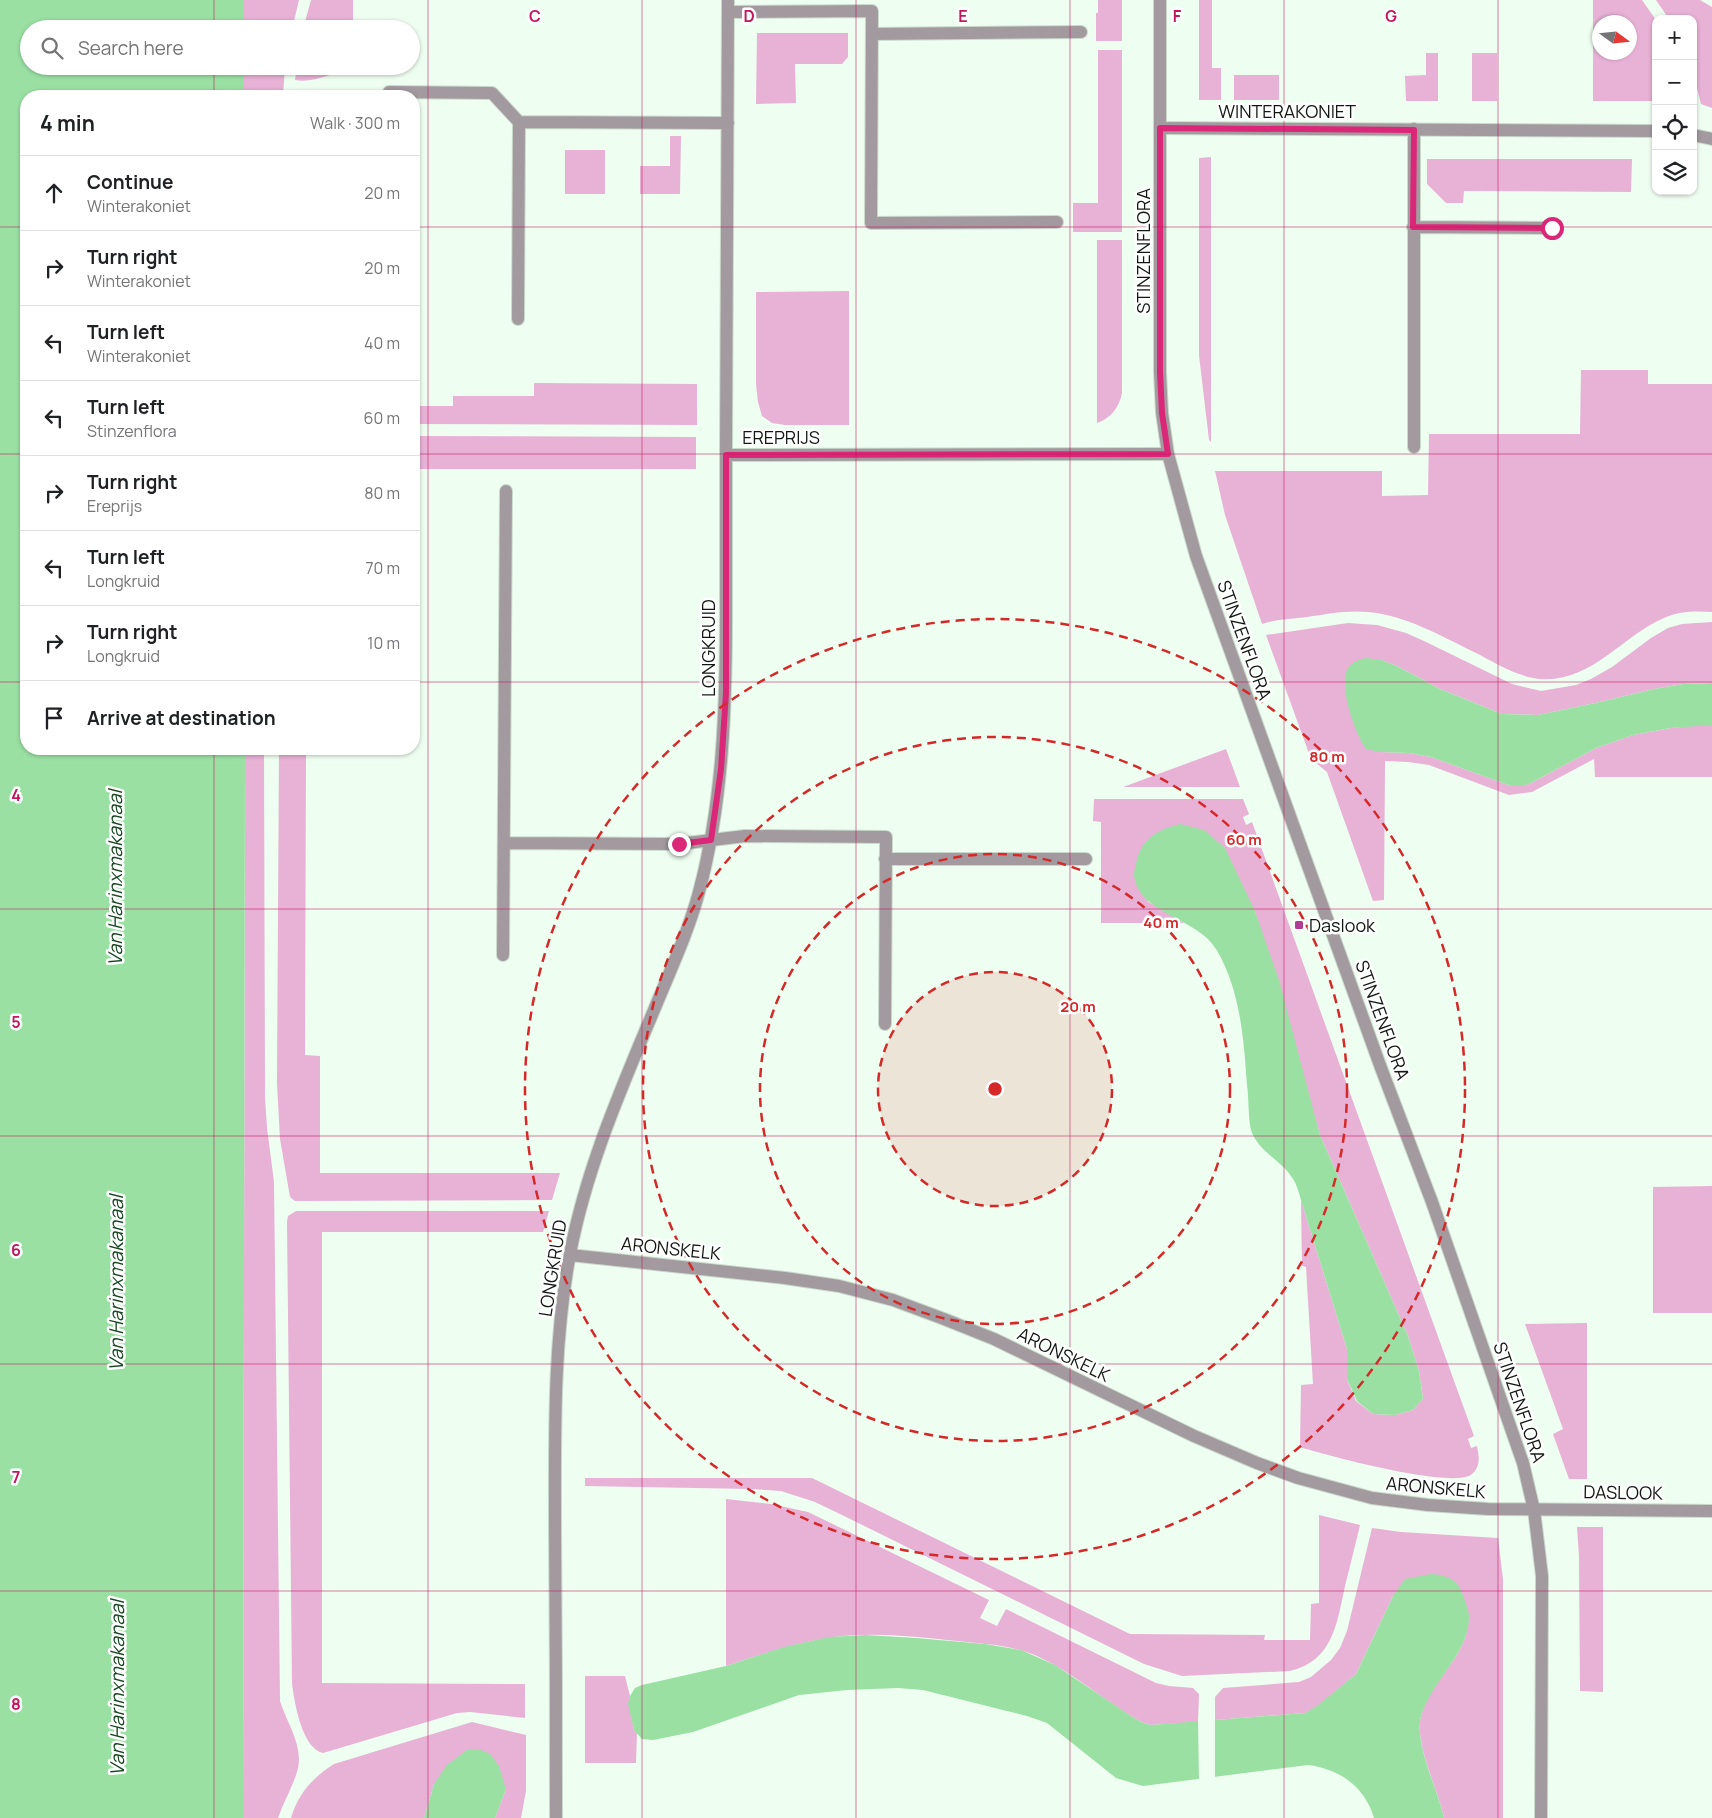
<!DOCTYPE html>
<meta charset="utf-8">
<style>
:root{--surface:#fff;--page:#f6f6f6;--text:#202124;--muted:#757577;--line:#e0e0e0}
body{margin:0;font-family:Manrope,sans-serif;background:var(--page);color:var(--text)}
.controls{position:absolute;right:15px;top:15px;display:grid;overflow:hidden;border-radius:10px;box-shadow:0 1px 4px #0004}
.controls button{width:45px;height:45px;display:grid;place-items:center;padding:0;border:0;border-bottom:1px solid var(--line);background:var(--surface);color:var(--text);font:25px sans-serif}
.compass{position:absolute;left:1592px;top:15px;width:45px;height:45px;border-radius:50%;background:var(--surface);box-shadow:0 1px 4px #0004;rotate:105deg}
.stop{position:absolute;width:15px;height:15px;margin:-11px;border:4px solid #db2777;border-radius:50%;background:#fff}
.stop.end{background:#db2777;border-color:#fff;box-shadow:0 1px 5px #0008}
.list{margin:0;padding:0;list-style:none}
h2{display:flex;justify-content:space-between;align-items:center;height:65px;margin:0;padding:0 20px;font-size:21px}
h2 small{font-size:16px;font-weight:400;color:var(--muted)}
.list li{display:grid;grid-template-columns:32px 1fr auto;gap:15px;align-items:center;box-sizing:border-box;height:75px;padding:0 20px;border-top:1px solid var(--line)}
.list b{display:block;font-size:19px;white-space:nowrap}
.list p{margin:0;font-size:16px;white-space:nowrap;color:var(--muted)}
.list em{font-size:16px;font-style:normal;color:var(--muted)}
.icon{flex:none;width:28px;height:28px;fill:none;stroke:currentColor;stroke-width:2;stroke-linecap:round;stroke-linejoin:round}
.map{position:relative;flex:none;width:1712px;height:1818px;overflow:hidden}
.search{position:absolute;background:var(--surface);box-shadow:0 1px 4px #0004;left:20px;top:20px;width:400px;height:55px;display:flex;align-items:center;gap:12px;box-sizing:border-box;padding:0 18px;border-radius:28px;color:var(--muted);font-size:19px}
.panel{position:absolute;background:var(--surface);box-shadow:0 1px 4px #0004;left:20px;top:90px;width:400px;height:665px;border-radius:20px}
.map>svg:first-child{display:block}
.green{fill:#e8b1d6;fill-rule:evenodd}
.water{fill:#9ae0a3}
.pier{fill:#eefef0}
.lines{fill:none;stroke-linecap:round;stroke-linejoin:round}
.minor-casing{stroke:#cbd9cc;stroke-width:14}
.tertiary-casing{stroke:#cbd9cc;stroke-width:14}
.minor{stroke:#a29a9f;stroke-width:12}
.tertiary{stroke:#a29a9f;stroke-width:12}
.route{stroke:#db2777;stroke-width:6}
.grid{fill:none;stroke:#c2185b;stroke-width:1;stroke-opacity:0.55}
.ring{fill:none;stroke:#d62828;stroke-width:2.5;stroke-dasharray:9 6}
.poi-dot{fill:#b13c95;stroke:#fff;stroke-width:2}
.labels{text-anchor:middle;dominant-baseline:central;stroke-width:5;stroke-linejoin:round;paint-order:stroke}
.street-label{font-size:18px;fill:#111712;stroke:#fff}
.poi-label{font-size:18px;fill:#111712;stroke:#fff;text-anchor:start}
.water-label{font-size:19px;font-style:italic;fill:#174821;stroke:#fff}
.grid-label{font-size:16px;text-anchor:middle;font-weight:bold;fill:#c2185b;stroke:#fff;stroke-width:5;stroke-linejoin:round;paint-order:stroke}
.centre{fill:#d62828;stroke:#fff;stroke-width:2.5}
.ring-label{font-size:15px;text-anchor:middle;font-weight:bold;fill:#d62828;stroke:#fff;stroke-width:5;stroke-linejoin:round;paint-order:stroke}
</style>
<div class="map">
<svg width="1712" height="1818" viewBox="0 0 1712 1818">
<rect width="100%" height="100%" fill="#eefef0"/>
<path class="green" d="M 244,0 L 299,0 L 292,29 L 244,29 Z
M 311,0 L 353,0 L 353,29 L 303,29 Z
M 1098,0 L 1122,0 L 1122,41 L 1096,41 L 1096,13 L 1098,13 Z
M 1199,0 L 1212,0 L 1212,68 L 1221,68 L 1221,100 L 1199,100 Z
M 1593,0 L 1642,0 L 1656,20 L 1656,101 L 1593,101 ZM 1630,22 L 1630,52 L 1600,52 L 1600,22 Z
M 1656,0 L 1700,0 L 1712,7 L 1712,108 L 1701,104 L 1693,72 L 1693,19 L 1669,19 Z
M 757,33 L 848,33 L 848,57 L 842,64 L 795,64 L 796,103 L 756,104 Z
M 1098,50 L 1122,50 L 1122,232 L 1073,232 L 1073,203 L 1098,203 Z
M 1426,53 L 1438,53 L 1438,101 L 1406,101 L 1405,76 L 1426,75 Z
M 1472,53 L 1497,53 L 1497,101 L 1472,101 Z
M 244,66 L 285,66 L 283,96 L 244,96 Z
M 297,66 L 353,66 L 353,71 C 333,70 316,84 295,80 Z
M 1234,75 L 1279,75 L 1279,100 L 1234,100 Z
M 670,136 L 681,136 L 680,194 L 640,194 L 640,166 L 670,166 Z
M 565,150 L 605,150 L 605,194 L 565,194 Z
M 1211,157 L 1211,442 L 1209,440 L 1199,355 L 1199,158 Z
M 1427,159 L 1632,159 L 1631,192 L 1464,191 L 1463,203 L 1446,203 L 1427,184 Z
M 1097,240 L 1122,240 L 1122,393 C 1119,408 1111,418 1097,423 Z
M 849,291 L 849,425 L 785,425 L 772,423 L 762,416 L 758,402 L 756,384 L 756,292 Z
M 1581,370 L 1648,370 L 1648,384 L 1712,384 L 1712,612 C 1695,611 1679,611 1664,618 C 1622,636 1591,683 1540,679 C 1517,677 1494,662 1474,652 C 1441,636 1405,615 1368,612 C 1347,610 1327,614 1307,617 C 1293,619 1276,619 1262,624 L 1225,515 L 1215,471 L 1382,471 L 1382,496 L 1428,495 L 1429,434 L 1580,434 Z
M 534,383 L 697,384 L 697,425 L 414,424 L 414,406 L 453,406 L 453,396 L 534,396 Z
M 414,436 L 696,437 L 696,469 L 414,469 Z
M 1712,622 L 1712,683 L 1683,684 L 1654,689 L 1600,702 L 1538,715 L 1502,714 L 1440,689 L 1397,666 L 1381,660 L 1380,752 L 1409,753 L 1431,757 L 1511,786 L 1529,784 L 1596,748 L 1633,735 L 1671,728 L 1707,724 L 1712,725 L 1712,777 L 1595,777 L 1594,759 L 1532,792 L 1509,795 L 1429,765 L 1408,762 L 1385,761 L 1384,900 L 1373,901 L 1327,772 L 1311,759 L 1266,635 L 1348,623 L 1377,625 L 1406,633 L 1424,641 L 1512,684 L 1541,691 L 1576,685 L 1591,679 L 1612,667 L 1651,638 L 1668,628 L 1682,624 Z
M 245,749 L 264,749 L 265,1097 L 267,1128 L 274,1182 L 280,1701 C 288,1726 306,1749 296,1775 C 291,1790 283,1803 278,1818 L 243,1818 Z
M 279,749 L 306,749 L 305,1055 L 320,1056 L 320,1173 L 560,1173 L 552,1200 L 295,1201 L 290,1197 L 280,1139 L 277,1083 Z
M 1226,749 L 1240,787 L 1123,787 Z
M 1094,799 L 1243,799 L 1249,814 L 1243,817 L 1246,825 L 1252,822 L 1474,1436 L 1468,1439 L 1471,1448 L 1477,1446 C 1479,1456 1481,1466 1472,1474 C 1455,1490 1325,1455 1300,1447 L 1301,1385 L 1313,1384 L 1306,1267 L 1302,1266 L 1301,1200 L 1347,1349 L 1347,1379 L 1356,1401 L 1373,1414 L 1395,1415 L 1413,1410 L 1423,1399 L 1419,1371 L 1408,1336 L 1320,1135 L 1255,911 L 1147,901 L 1184,923 L 1101,923 L 1101,822 L 1093,821 Z
M 1712,1186 L 1712,1313 L 1653,1313 L 1653,1187 Z
M 296,1211 L 549,1211 L 543,1232 L 322,1232 L 322,1683 L 525,1684 L 525,1718 L 470,1712 L 457,1713 L 323,1753 C 302,1749 294,1701 292,1683 L 287,1222 L 288,1216 Z
M 1587,1323 L 1587,1479 L 1569,1479 L 1553,1434 L 1563,1429 L 1525,1324 Z
M 585,1478 L 812,1478 L 1130,1634 L 1265,1635 L 1264,1640 L 1310,1640 L 1311,1604 L 1319,1603 L 1319,1515 L 1360,1525 C 1355,1546 1350,1566 1345,1586 C 1337,1623 1333,1661 1290,1671 L 1182,1676 L 1144,1664 L 842,1515 L 815,1502 L 781,1491 L 751,1489 L 585,1486 Z
M 726,1499 L 771,1504 L 808,1512 L 989,1600 L 980,1618 L 997,1626 L 1006,1609 L 1156,1683 L 1169,1686 L 1193,1688 L 1199,1694 L 1198,1722 L 1151,1725 L 1141,1722 C 1106,1702 1075,1674 1039,1657 C 1014,1645 984,1644 957,1641 C 915,1637 870,1631 828,1638 C 794,1643 760,1655 726,1666 Z
M 1577,1527 L 1603,1527 L 1603,1692 L 1580,1691 L 1579,1556 Z
M 1372,1528 L 1401,1532 L 1498,1538 L 1503,1579 L 1503,1818 L 1444,1818 C 1438,1790 1417,1749 1420,1722 C 1424,1692 1450,1671 1462,1645 C 1467,1635 1468,1626 1469,1615 L 1393,1596 L 1356,1674 L 1317,1707 L 1305,1713 L 1215,1720 L 1215,1697 L 1223,1688 L 1299,1682 L 1311,1677 L 1331,1660 L 1340,1648 L 1347,1631 Z
M 585,1676 L 625,1676 L 630,1696 L 629,1704 L 634,1730 L 637,1733 L 636,1763 L 585,1763 Z
M 472,1722 L 526,1735 L 526,1791 L 521,1818 L 495,1818 L 506,1789 L 434,1784 L 424,1818 L 291,1818 C 298,1794 313,1777 334,1764 Z"/>
<path class="water" d="M 0,0 L 244,0 L 244,29 L 29,29 L 29,66 L 244,66 L 244,96 L 26,96 L 26,749 L 245,749 L 243,1818 L 0,1818 Z
M 1366,658 L 1381,660 L 1397,666 L 1440,689 L 1502,714 L 1538,715 L 1600,702 L 1654,689 L 1683,684 L 1712,683 L 1712,725 L 1671,728 L 1633,735 L 1596,748 L 1529,784 L 1520,786 L 1511,786 L 1431,757 L 1409,753 L 1380,752 L 1366,749 C 1355,734 1339,687 1347,670 C 1351,662 1358,660 1366,658 Z
M 1180,824 L 1204,830 L 1225,848 L 1255,911 L 1279,980 L 1320,1135 L 1408,1336 L 1419,1371 L 1423,1399 L 1413,1410 L 1395,1415 L 1373,1414 L 1357,1401 L 1347,1379 L 1347,1349 L 1301,1200 C 1299,1193 1297,1185 1293,1179 C 1283,1161 1258,1152 1251,1130 C 1248,1118 1249,1098 1247,1085 C 1244,1040 1240,988 1216,949 C 1198,918 1138,914 1134,875 C 1134,872 1135,867 1136,864 C 1141,839 1156,830 1180,824 Z
M 1431,1574 C 1448,1575 1459,1580 1464,1598 C 1466,1604 1469,1611 1469,1617 C 1469,1646 1445,1670 1431,1694 C 1426,1703 1421,1712 1420,1722 C 1417,1750 1438,1790 1444,1818 L 1374,1818 C 1365,1787 1340,1769 1308,1765 L 1143,1786 L 1116,1778 L 1047,1723 L 1027,1716 L 923,1690 L 898,1688 L 847,1690 L 799,1695 L 693,1732 L 653,1740 L 642,1739 L 634,1730 L 628,1704 L 630,1696 L 635,1688 L 642,1685 L 726,1666 L 784,1647 L 829,1637 L 866,1635 L 916,1638 L 985,1644 L 1021,1650 L 1055,1665 L 1131,1716 L 1141,1722 L 1151,1725 L 1305,1713 L 1317,1706 L 1356,1674 L 1393,1596 L 1405,1579 Z
M 468,1749 L 479,1749 L 490,1754 L 499,1766 L 506,1789 L 495,1818 L 424,1818 L 434,1784 L 447,1765 Z"/>
<path class="pier" d="M 1215,1718 L 1215,1779 L 1199,1781 L 1198,1719 Z"/>
<g class="lines">
<g class="minor-casing">
<path id="minor" d="M 728,0 L 726,455 L 1168,454
M 728,12 L 872,11 L 871,223 L 1057,222
M 872,34 L 1081,32
M 389,92 L 492,93 L 519,122 L 728,123
M 1160,128 L 1656,131
M 1414,129 L 1414,447
M 1693,135 L 1712,139
M 1413,227 L 1553,228
M 518,319 L 519,122
M 504,843 L 679,844 L 745,836 L 886,837 L 885,1024
M 885,859 L 1086,859
M 503,955 L 506,491
M 570,1255 L 785,1278 L 839,1286 L 893,1300 L 944,1319 L 994,1339 L 1194,1436 L 1257,1463 L 1298,1478 L 1372,1498 L 1428,1505 L 1488,1509 L 1712,1511
M 556,1818 C 556,1720 556,1623 555,1525 C 555,1434 553,1343 570,1254 C 586,1169 621,1089 654,1010 C 670,971 688,933 699,892 C 723,802 726,709 726,616 C 726,562 726,509 726,455"/>
</g>
<g class="tertiary-casing">
<path id="tertiary" d="M 1160,0 L 1160,372 L 1162,413 L 1168,454 L 1196,556 L 1381,1068 L 1432,1202 L 1523,1463 L 1534,1510 L 1542,1576 L 1541,1818"/>
</g>
<use href="#minor" class="minor"/>
<use href="#tertiary" class="tertiary"/>
</g>
<g class="lines">
<path class="route" d="M 679,844 L 711,840 L 721,769 L 726,693 L 726,455 L 1168,454 L 1162,413 L 1160,372 L 1160,128 L 1414,130 L 1413,227 L 1552,228"/>
</g>
<path class="grid" d="M 214,0 L 214,29M 428,0 L 428,1818M 642,0 L 642,1818M 856,0 L 856,1818M 1070,0 L 1070,1818M 1284,0 L 1284,1818M 1498,0 L 1498,1818M 214,66 L 214,96M 0,227 L 26,227M 414,227 L 1712,227M 0,454 L 26,454M 414,454 L 1712,454M 0,682 L 26,682M 414,682 L 1712,682M 214,749 L 214,1818M 0,909 L 1712,909M 0,1136 L 1712,1136M 0,1364 L 1712,1364M 0,1591 L 1712,1591"/>
<circle cx="995" cy="1089" r="117" fill="#d62828" fill-opacity=".12"/>
<g class="ring">
<circle cx="995" cy="1089" r="117"/>
<circle cx="995" cy="1089" r="235"/>
<circle cx="995" cy="1089" r="352"/>
<circle cx="995" cy="1089" r="470"/>
</g>
<rect class="poi-dot" x="1294" y="920" width="10" height="10" rx="2.5"/>
<g class="labels">
<g class="street-label">
<text x="1287" y="111">WINTERAKONIET</text>
<text transform="translate(1143 251) rotate(-90)">STINZENFLORA</text>
<text x="781" y="437">EREPRIJS</text>
<text transform="translate(1245 640) rotate(70)">STINZENFLORA</text>
<text transform="translate(708 648) rotate(-90)">LONGKRUID</text>
<text transform="translate(1383 1020) rotate(70)">STINZENFLORA</text>
<text transform="translate(671 1248) rotate(6)">ARONSKELK</text>
<text transform="translate(552 1268) rotate(-81)">LONGKRUID</text>
<text transform="translate(1064 1354) rotate(26)">ARONSKELK</text>
<text transform="translate(1520 1402) rotate(71)">STINZENFLORA</text>
<text transform="translate(1436 1487) rotate(5)">ARONSKELK</text>
<text transform="translate(1623 1492) rotate(1)">DASLOOK</text>
</g>
<g class="poi-label">
<text x="1309" y="925">Daslook</text>
</g>
<g class="water-label">
<text transform="translate(115 878) rotate(-90)">Van Harinxmakanaal</text>
<text transform="translate(116 1283) rotate(-90)">Van Harinxmakanaal</text>
<text transform="translate(117 1688) rotate(-90)">Van Harinxmakanaal</text>
</g>
</g>
<g class="grid-label">
<text x="535" y="22">C</text>
<text x="749" y="22">D</text>
<text x="963" y="22">E</text>
<text x="1177" y="22">F</text>
<text x="1391" y="22">G</text>
<text x="16" y="801">4</text>
<text x="16" y="1028">5</text>
<text x="16" y="1256">6</text>
<text x="16" y="1483">7</text>
<text x="16" y="1710">8</text>
</g>
<circle cx="995" cy="1089" r="8" class="centre"/>
<g class="ring-label">
<text x="1327" y="762">80 m</text>
<text x="1244" y="845">60 m</text>
<text x="1161" y="928">40 m</text>
<text x="1078" y="1012">20 m</text>
</g>
</svg>
<div class="controls">
<button>+</button>
<button>−</button>
<button><svg class="icon" aria-label="locate" viewBox="0 0 24 24"><circle cx="12" cy="12" r="6"/><path d="M12 2v4M12 18v4M2 12h4M18 12h4"/></svg></button>
<button><svg class="icon" aria-label="layers" viewBox="0 0 24 24"><path d="M12 4l9 5-9 5-9-5zM3 14l9 5 9-5"/></svg></button>
</div>
<svg class="compass" viewBox="-18 -18 36 36"><path d="M0-13l5 13h-10z" fill="#e53935"/><path d="M0 13l5-13h-10z" fill="#757577"/></svg>
<div class="stop" style="left:1552px;top:228px"></div>
<div class="stop end" style="left:679px;top:844px"></div>
<div class="search"><svg class="icon" aria-label="search" viewBox="0 0 24 24"><circle cx="10" cy="10" r="6"/><path d="M15 15l6 6"/></svg>Search here</div>
<section class="panel">
<h2>4 min<small>Walk · 300 m</small></h2>
<ul class="list">
<li><svg class="icon" aria-label="ahead" viewBox="0 0 24 24"><path d="M12 20V5M6 11l6-6 6 6"/></svg><div><b>Continue</b><p>Winterakoniet</p></div><em>20 m</em></li>
<li><svg class="icon" aria-label="right" viewBox="0 0 24 24"><path d="M7 20v-9h11M14 6l5 5-5 5"/></svg><div><b>Turn right</b><p>Winterakoniet</p></div><em>20 m</em></li>
<li><svg class="icon" aria-label="left" viewBox="0 0 24 24"><path d="M17 20v-9H6M10 6l-5 5 5 5"/></svg><div><b>Turn left</b><p>Winterakoniet</p></div><em>40 m</em></li>
<li><svg class="icon" aria-label="left" viewBox="0 0 24 24"><path d="M17 20v-9H6M10 6l-5 5 5 5"/></svg><div><b>Turn left</b><p>Stinzenflora</p></div><em>60 m</em></li>
<li><svg class="icon" aria-label="right" viewBox="0 0 24 24"><path d="M7 20v-9h11M14 6l5 5-5 5"/></svg><div><b>Turn right</b><p>Ereprijs</p></div><em>80 m</em></li>
<li><svg class="icon" aria-label="left" viewBox="0 0 24 24"><path d="M17 20v-9H6M10 6l-5 5 5 5"/></svg><div><b>Turn left</b><p>Longkruid</p></div><em>70 m</em></li>
<li><svg class="icon" aria-label="right" viewBox="0 0 24 24"><path d="M7 20v-9h11M14 6l5 5-5 5"/></svg><div><b>Turn right</b><p>Longkruid</p></div><em>10 m</em></li>
<li><svg class="icon" aria-label="arrive" viewBox="0 0 24 24"><path d="M6 21V4h12l-3 4 3 4H6"/></svg><div><b>Arrive at destination</b></div></li>
</ul>
</section>
</div>
